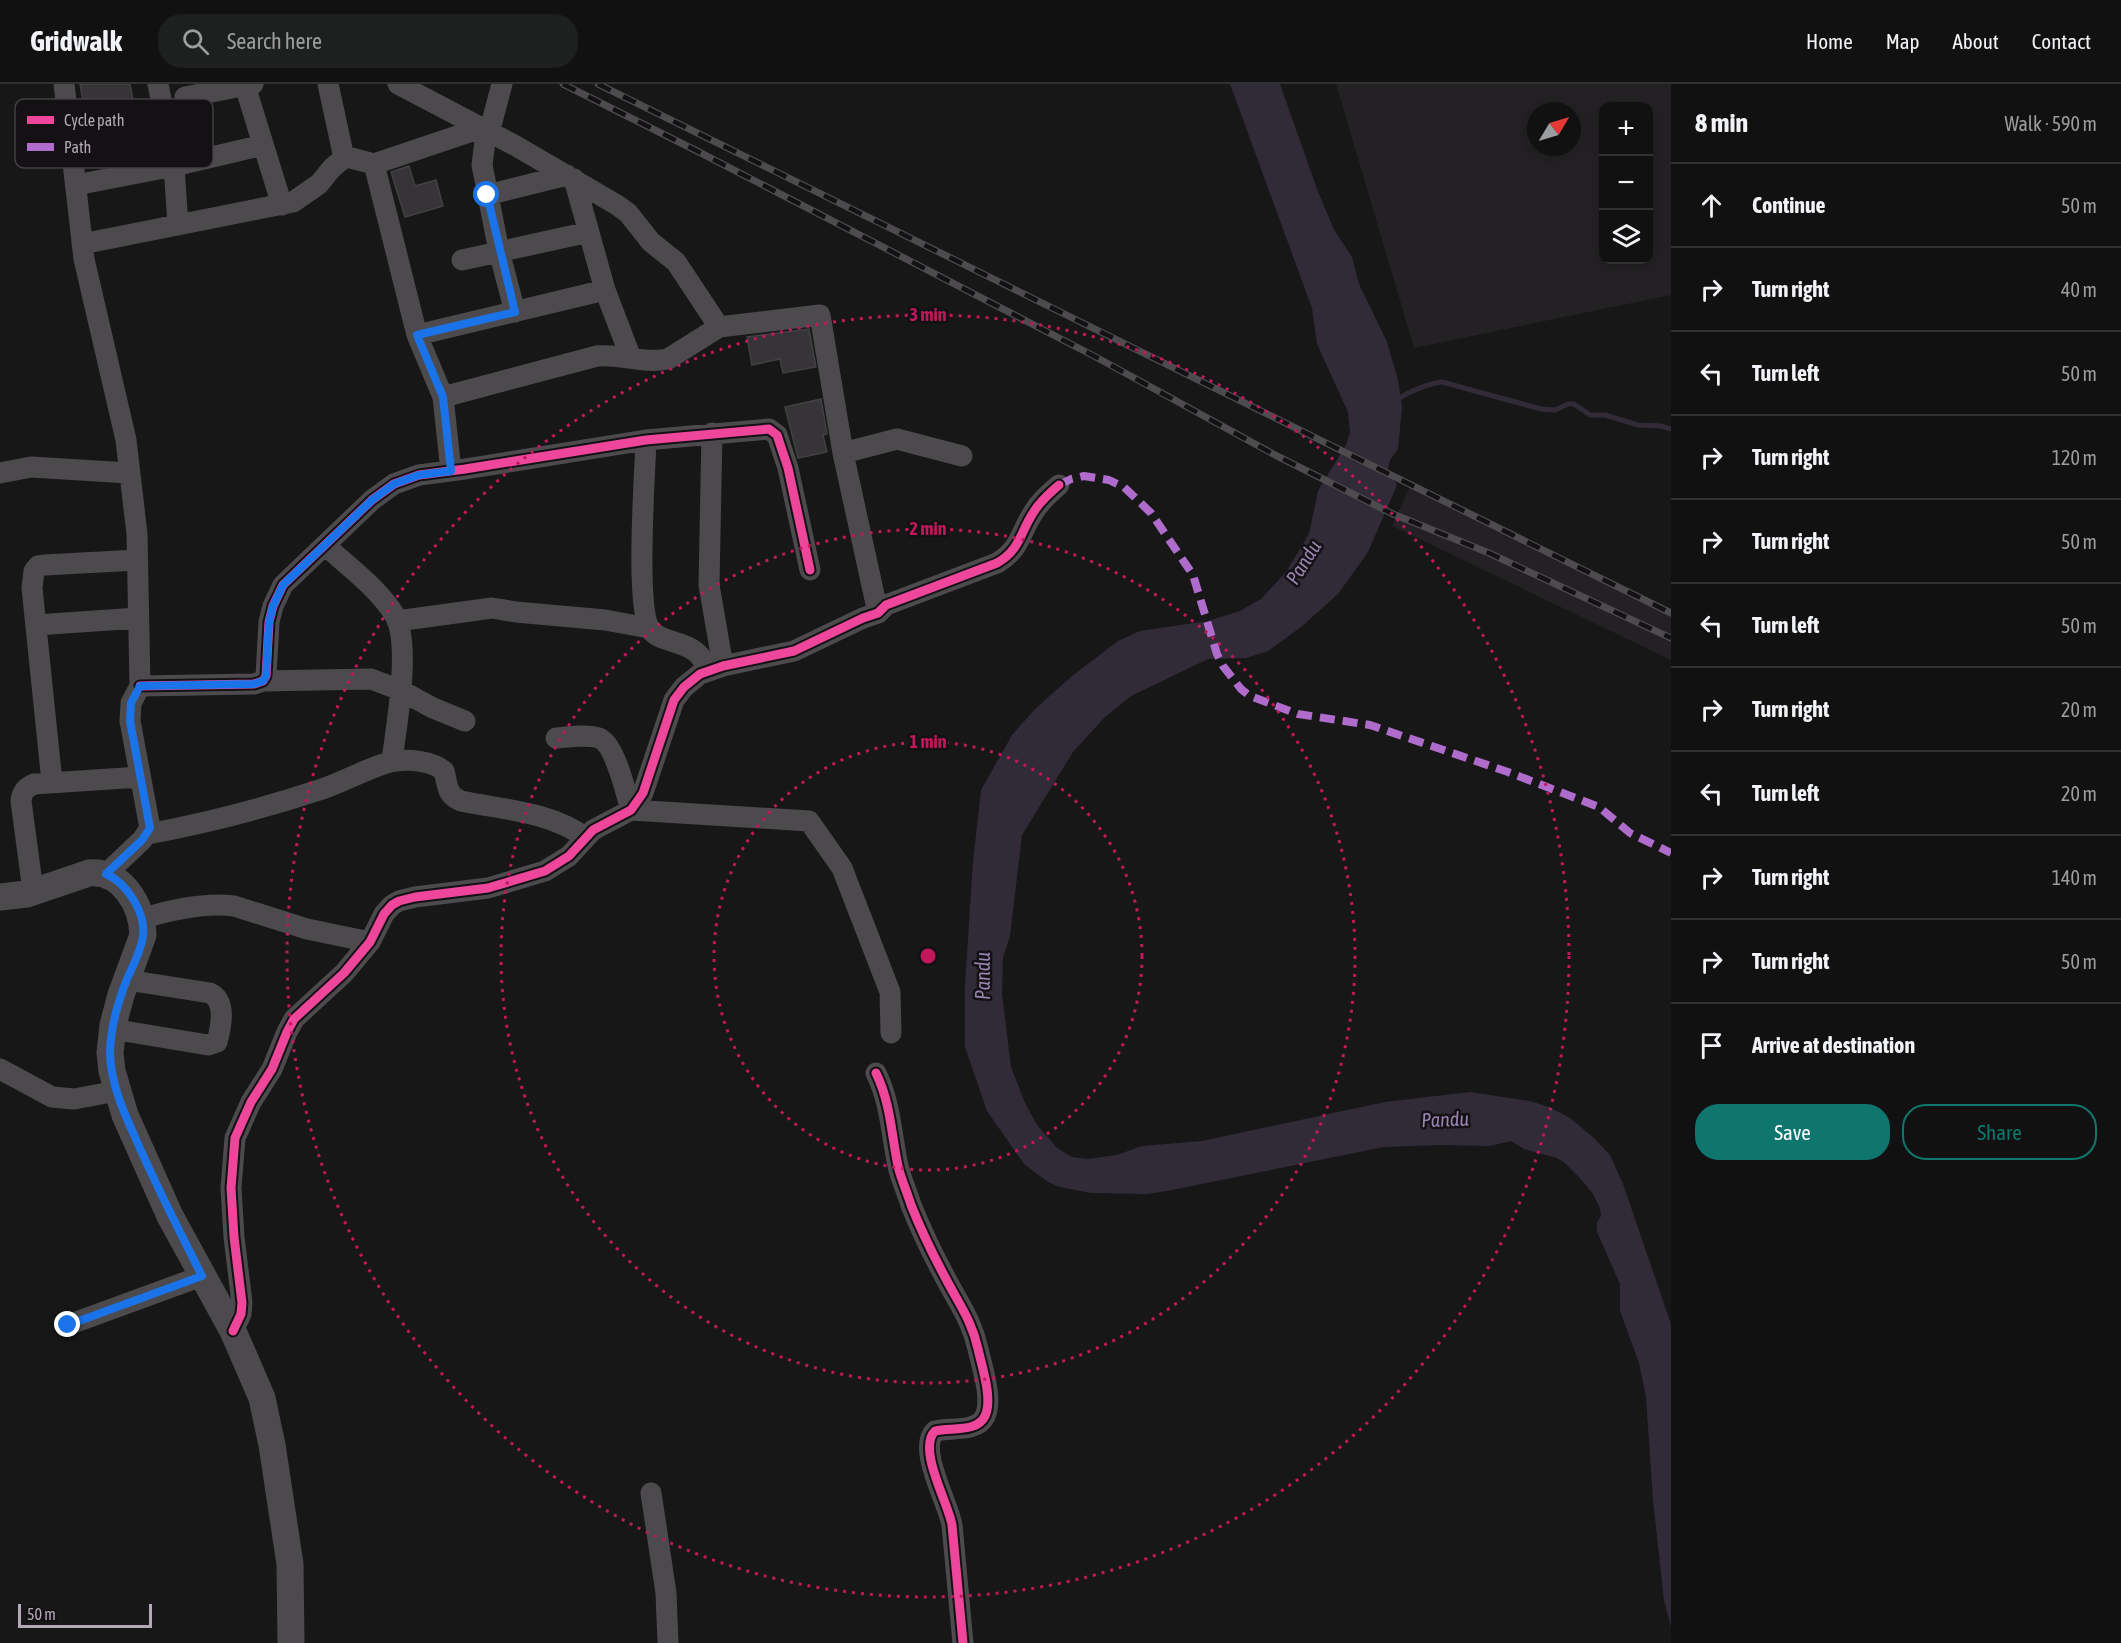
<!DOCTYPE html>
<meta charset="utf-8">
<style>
:root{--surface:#111;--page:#1e1f1f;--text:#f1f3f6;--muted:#9c9d9f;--line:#303131;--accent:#0f766e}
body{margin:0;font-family:"Asap Condensed",sans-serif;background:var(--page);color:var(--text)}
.controls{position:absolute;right:18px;top:18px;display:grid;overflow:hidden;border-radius:12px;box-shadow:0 3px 15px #0003}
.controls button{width:54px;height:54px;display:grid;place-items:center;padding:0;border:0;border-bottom:2px solid var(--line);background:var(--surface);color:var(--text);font:30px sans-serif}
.compass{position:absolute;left:1527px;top:18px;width:54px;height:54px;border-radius:50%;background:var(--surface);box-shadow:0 3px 15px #0003;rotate:52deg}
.scale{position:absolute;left:18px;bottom:15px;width:134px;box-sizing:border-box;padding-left:6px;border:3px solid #b4a9b7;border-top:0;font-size:16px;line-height:21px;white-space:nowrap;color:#b4a9b7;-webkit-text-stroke:4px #131113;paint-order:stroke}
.stop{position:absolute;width:18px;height:18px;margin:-14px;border:4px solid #1a73e8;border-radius:50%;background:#fff}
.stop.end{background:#1a73e8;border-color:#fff;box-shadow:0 2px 6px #0008}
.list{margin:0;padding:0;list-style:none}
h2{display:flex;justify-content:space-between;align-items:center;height:78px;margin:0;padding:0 24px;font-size:26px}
h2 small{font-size:20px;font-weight:400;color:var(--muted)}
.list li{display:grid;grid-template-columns:39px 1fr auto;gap:18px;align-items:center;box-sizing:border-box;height:84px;padding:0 24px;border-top:2px solid var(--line)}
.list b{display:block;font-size:22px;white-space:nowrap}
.list em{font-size:20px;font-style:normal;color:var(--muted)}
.actions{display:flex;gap:12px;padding:18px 24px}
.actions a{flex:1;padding:14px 0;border:2px solid var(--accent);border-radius:24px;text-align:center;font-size:21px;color:var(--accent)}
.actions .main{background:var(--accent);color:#fff}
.icon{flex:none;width:33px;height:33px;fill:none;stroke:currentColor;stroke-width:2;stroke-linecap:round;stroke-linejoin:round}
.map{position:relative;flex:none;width:1671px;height:1559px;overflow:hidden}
header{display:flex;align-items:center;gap:36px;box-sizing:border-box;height:84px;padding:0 30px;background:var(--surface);border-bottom:2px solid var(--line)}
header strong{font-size:28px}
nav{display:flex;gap:33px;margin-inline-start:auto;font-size:21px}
.search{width:420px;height:54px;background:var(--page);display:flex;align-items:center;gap:15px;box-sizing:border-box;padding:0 21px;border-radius:24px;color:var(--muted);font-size:22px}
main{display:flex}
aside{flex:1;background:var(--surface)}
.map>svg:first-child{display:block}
.built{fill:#232123;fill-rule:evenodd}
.water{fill:#312b38}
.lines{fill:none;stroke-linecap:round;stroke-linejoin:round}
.stream{stroke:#312b38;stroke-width:5}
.building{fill:#363436;stroke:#424043;stroke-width:1.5}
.minor{stroke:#4c4a4d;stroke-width:21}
.tertiary{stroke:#4c4a4d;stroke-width:27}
.rail-casing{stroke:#4d4b4e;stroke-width:7}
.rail{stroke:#131113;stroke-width:4.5;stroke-dasharray:14;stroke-linecap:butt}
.quiet{stroke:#b06ccc;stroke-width:8;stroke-dasharray:15 8;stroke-linecap:butt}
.cycleway-casing{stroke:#131113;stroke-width:13}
.cycleway{stroke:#ed469a;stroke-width:9}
.route{stroke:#1a73e8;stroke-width:8}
.ring{fill:none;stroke:#c2185b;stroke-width:3;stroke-dasharray:3 6}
.labels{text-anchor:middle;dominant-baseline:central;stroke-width:5;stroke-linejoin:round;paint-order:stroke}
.water-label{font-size:20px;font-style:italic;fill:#9a83b0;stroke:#131113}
.key{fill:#131113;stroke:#433f44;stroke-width:1.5}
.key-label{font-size:16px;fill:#b4a9b7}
.centre{fill:#c2185b;stroke:#131113;stroke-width:3}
.ring-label{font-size:18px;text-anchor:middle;font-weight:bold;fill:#c2185b;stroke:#131113;stroke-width:5;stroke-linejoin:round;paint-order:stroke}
</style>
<header>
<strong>Gridwalk</strong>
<div class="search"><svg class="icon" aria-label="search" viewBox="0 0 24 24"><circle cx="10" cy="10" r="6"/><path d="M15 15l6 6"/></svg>Search here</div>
<nav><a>Home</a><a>Map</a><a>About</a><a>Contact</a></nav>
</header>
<main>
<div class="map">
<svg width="1671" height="1559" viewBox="0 0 1671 1559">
<rect width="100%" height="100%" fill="#171717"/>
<path class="built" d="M 1336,0 L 1671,0 L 1671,211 L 1414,264 ZM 1604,22 L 1648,22 L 1648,176 L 1604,176 ZM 1536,27 L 1572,27 L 1572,63 L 1536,63 Z
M 1412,398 L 1671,528 L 1671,576 L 1392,442 Z"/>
<path class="water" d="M 1230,0 L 1280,0 L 1317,105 L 1334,146 L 1352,173 L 1359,200 L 1387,258 L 1398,296 L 1402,323 L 1398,365 L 1390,376 L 1388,385 L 1397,401 L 1368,468 L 1338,510 L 1301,543 L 1268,567 L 1246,574 L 1208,575 L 1131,612 L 1104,634 L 1073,668 L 1022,751 L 1010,852 L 1003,873 L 1002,910 L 1011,983 L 1025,1019 L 1037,1041 L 1057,1064 L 1072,1073 L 1087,1075 L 1117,1071 L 1142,1062 L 1202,1057 L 1385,1018 L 1470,1008 L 1530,1017 L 1549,1023 L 1570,1034 L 1594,1054 L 1610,1071 L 1623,1100 L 1671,1240 L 1671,1543 L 1664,1516 L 1653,1416 L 1646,1313 L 1639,1279 L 1620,1227 L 1620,1200 L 1597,1148 L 1597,1138 L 1601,1132 L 1600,1124 L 1593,1110 L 1581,1095 L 1565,1079 L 1557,1074 L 1524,1065 L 1511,1057 L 1490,1062 L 1440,1061 L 1384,1063 L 1167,1107 L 1147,1110 L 1091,1109 L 1060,1103 L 1048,1098 L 1024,1080 L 987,1027 L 965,963 L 965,901 L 973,777 L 981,706 L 1012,651 L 1035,625 L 1072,592 L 1118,557 L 1140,547 L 1208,537 L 1240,527 L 1261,515 L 1286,488 L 1309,450 L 1318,407 L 1346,361 L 1350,348 L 1348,328 L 1317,260 L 1312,224 Z"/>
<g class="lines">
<path class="stream" d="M 1396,316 C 1411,307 1425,300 1442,298 L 1541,325 L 1555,326 L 1568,320 L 1574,320 L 1590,331 L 1605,331 L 1638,341 L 1661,342 L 1671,345"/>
</g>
<path class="building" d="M 80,0 L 130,0 L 135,26 L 86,34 Z
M 409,82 L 415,102 L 436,96 L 443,122 L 405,133 L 391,88 Z
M 809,245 L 816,283 L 783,289 L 780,275 L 752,281 L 747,253 Z
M 821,315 L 827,350 L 823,351 L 827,368 L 798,374 L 785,323 Z"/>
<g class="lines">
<path class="minor" d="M 64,0 L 84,175 L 126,356 L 137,450 L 140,602 L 131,619 L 130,637 L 150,744 L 142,756 L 106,790
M 158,0 L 174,82 L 178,141
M 328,0 L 344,74
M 398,0 L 516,62 L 617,121 L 628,129 L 651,158 L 676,178 L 719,243
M 502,0 L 489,49 L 485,57 L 482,81 L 499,167 L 515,228
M 245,2 L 282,121
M 185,13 L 253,0
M 374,80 L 417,251 L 443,313 L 451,387
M 574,95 L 605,206 L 631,274
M 76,101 L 174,82 L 263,61
M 487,111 L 567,91
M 82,160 L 293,118 L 319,100 L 332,84 L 344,74 L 351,74 L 374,80 L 481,44
M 462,176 L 589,148
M 417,251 L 605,206
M 443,313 L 597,272 C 621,270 645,280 668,275 L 719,243 L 820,231 L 843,369 L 878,529
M 712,349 L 709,501 L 723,582
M 646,356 C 645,389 635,523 650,545 C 658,558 686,557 698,570 C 703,574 705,581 707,586
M 843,369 L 897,355 L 962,372
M 0,389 L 31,383 L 129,389
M 325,461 C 347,482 377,503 394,530 C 412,558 396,643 392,677
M 397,537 L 492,524 L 516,528 L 605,536 L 649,544
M 36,541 L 138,534
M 263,597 L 371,595 L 400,606 L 433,624 L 465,637
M 140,602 L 254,600 L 263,597 L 266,592 L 269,538 L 273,522 L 283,501 L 372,416 L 394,400 L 419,391 L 465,385 L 646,356 L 769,345 L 777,351 L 788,384 L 810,486
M 556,654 C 569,653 586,650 599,654 C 615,660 626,709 631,726 L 809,737 L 842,784 L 890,908 L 891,949
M 52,698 L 32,504 L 34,487 L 38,482 L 45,481 L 137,476
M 148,750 C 206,739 265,724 322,705 C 344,698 375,680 395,677 C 410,675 432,677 444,687 C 448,701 446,711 461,717 C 504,726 548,727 585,753
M 33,807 L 21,717 C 22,707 26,704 34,700 L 140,693
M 141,835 C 170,826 203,818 234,822 L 307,845 L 370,858
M 112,945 L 208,961 L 217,958 C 221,943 227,917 210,909 L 127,896
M 0,985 L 52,1013 L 74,1015 L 117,1007
M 876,989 C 891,1020 891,1049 898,1082 C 901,1095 907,1108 911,1121 C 921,1146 933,1171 946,1195 C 959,1220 972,1237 978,1265 C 982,1283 993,1315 985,1332 C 977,1349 950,1343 935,1347 C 917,1365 948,1418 952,1441 L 963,1559
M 68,1241 L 202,1192
M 233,1247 L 241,1230 L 242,1219 L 234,1153 L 231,1104 L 235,1054 L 251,1018 L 272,985 L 287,948 L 294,935 L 344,889 L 370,858 L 384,830 L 392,821 L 399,817 L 415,813 L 488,804 L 545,787 L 569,772 L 593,746 L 631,726 L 643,709 L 674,616 L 684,603 L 700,590 L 723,582 L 794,567 L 863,534 L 878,529 L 886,521 L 997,479 C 1020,466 1020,449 1033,429 C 1040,417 1049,410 1059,401
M 651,1409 L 666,1509 L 668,1559"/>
<path class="tertiary" d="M 0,813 L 27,810 L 89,789 C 122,786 142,821 143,851 L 121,911 L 113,941 L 110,969 L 112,987 L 125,1031 L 170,1132 L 233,1247 L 262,1314 L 272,1361 L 290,1480 L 291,1559"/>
<g class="rail-casing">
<path id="rail" d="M 563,0 L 699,68 L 1094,272 L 1275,371 L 1393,430 L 1489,469 L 1671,554
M 598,0 L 1671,529"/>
</g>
<use href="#rail" class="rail"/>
<path class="quiet" d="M 1059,401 L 1071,395 L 1084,392 L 1109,396 L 1124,403 L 1151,429 L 1193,491 L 1217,570 L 1223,582 L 1241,605 L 1250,612 L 1298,630 L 1370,641 L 1508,688 L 1599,723 L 1630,749 L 1671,769"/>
<g class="cycleway-casing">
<path id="cycleway" d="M 140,602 L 254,600 L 263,597 L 266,592 L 269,538 L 273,522 L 283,501 L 372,416 L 394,400 L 419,391 L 465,385 L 646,356 L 769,345 L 777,351 L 788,384 L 810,486
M 876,989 C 891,1020 891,1049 898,1082 C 901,1095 907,1108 911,1121 C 921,1146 933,1171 946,1195 C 959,1220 972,1237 978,1265 C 982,1283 993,1315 985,1332 C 977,1349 950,1343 935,1347 C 917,1365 948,1418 952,1441 L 963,1559
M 233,1247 L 241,1230 L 242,1219 L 234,1153 L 231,1104 L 235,1054 L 251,1018 L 272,985 L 287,948 L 294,935 L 344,889 L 370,858 L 384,830 L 392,821 L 399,817 L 415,813 L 488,804 L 545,787 L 569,772 L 593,746 L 631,726 L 643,709 L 674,616 L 684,603 L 700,590 L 723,582 L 794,567 L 863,534 L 878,529 L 886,521 L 997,479 C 1020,466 1020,449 1033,429 C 1040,417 1049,410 1059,401"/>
</g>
<use href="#cycleway" class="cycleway"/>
</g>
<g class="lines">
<path class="route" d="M 68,1241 L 202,1192 C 179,1146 155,1100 135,1053 C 123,1027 111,999 110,970 C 110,945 118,918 127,895 C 133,882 141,867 143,852 C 146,829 127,799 106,790 L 142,756 L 150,744 L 130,637 L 131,619 L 140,602 L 254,600 L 263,597 L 266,592 L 269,538 L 273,522 L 283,501 L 372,416 L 394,400 L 419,391 L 451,387 L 443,313 L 417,251 L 515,228 L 487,111"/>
</g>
<g class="ring">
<circle cx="928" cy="872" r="214"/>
<circle cx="928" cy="872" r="427"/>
<circle cx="928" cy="872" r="641"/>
</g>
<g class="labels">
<g class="water-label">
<text transform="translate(1303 478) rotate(-58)">Pandu</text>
<text transform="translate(982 892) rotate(-90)">Pandu</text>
<text transform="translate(1445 1035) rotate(-2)">Pandu</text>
</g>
</g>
<rect x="15" y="15" width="198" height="69" rx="9" class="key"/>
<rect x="27" y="32" width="27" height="8" fill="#ed469a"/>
<rect x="27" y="59" width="27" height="8" fill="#b06ccc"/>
<g class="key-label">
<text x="64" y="42">Cycle path</text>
<text x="64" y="69">Path</text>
</g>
<circle cx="928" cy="872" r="9" class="centre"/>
<g class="ring-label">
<text x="928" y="237">3 min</text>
<text x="928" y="451">2 min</text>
<text x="928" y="664">1 min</text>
</g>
</svg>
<div class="controls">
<button>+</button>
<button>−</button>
<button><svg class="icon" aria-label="layers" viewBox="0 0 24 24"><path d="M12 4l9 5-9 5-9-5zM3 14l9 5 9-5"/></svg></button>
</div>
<svg class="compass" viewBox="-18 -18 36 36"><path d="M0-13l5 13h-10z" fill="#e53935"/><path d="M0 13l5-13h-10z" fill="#9c9d9f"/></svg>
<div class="scale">50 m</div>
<div class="stop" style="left:487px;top:111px"></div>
<div class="stop end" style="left:68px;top:1241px"></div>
</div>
<aside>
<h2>8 min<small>Walk · 590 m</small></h2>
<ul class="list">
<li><svg class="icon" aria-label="ahead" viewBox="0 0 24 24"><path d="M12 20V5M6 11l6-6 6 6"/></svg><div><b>Continue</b></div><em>50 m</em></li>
<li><svg class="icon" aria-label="right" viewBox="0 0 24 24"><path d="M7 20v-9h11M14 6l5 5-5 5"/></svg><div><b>Turn right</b></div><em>40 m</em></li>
<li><svg class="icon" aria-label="left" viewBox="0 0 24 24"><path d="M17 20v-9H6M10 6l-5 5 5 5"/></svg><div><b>Turn left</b></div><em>50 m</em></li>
<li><svg class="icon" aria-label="right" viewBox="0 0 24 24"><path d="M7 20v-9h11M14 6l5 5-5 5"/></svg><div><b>Turn right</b></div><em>120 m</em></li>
<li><svg class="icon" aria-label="right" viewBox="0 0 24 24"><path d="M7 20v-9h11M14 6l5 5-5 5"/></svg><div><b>Turn right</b></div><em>50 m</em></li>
<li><svg class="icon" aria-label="left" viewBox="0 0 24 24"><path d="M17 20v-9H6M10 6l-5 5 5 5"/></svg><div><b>Turn left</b></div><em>50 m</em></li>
<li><svg class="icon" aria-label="right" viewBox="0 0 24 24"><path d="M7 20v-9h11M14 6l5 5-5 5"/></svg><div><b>Turn right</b></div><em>20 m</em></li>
<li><svg class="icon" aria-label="left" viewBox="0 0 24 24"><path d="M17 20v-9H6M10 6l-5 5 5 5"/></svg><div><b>Turn left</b></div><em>20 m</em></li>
<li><svg class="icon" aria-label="right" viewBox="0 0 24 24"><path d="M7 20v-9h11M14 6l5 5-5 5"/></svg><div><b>Turn right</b></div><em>140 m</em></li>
<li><svg class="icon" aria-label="right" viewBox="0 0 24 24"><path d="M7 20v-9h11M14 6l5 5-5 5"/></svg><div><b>Turn right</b></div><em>50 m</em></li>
<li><svg class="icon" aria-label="arrive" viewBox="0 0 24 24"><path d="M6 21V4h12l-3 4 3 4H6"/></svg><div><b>Arrive at destination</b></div></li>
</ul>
<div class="actions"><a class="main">Save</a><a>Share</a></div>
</aside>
</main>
